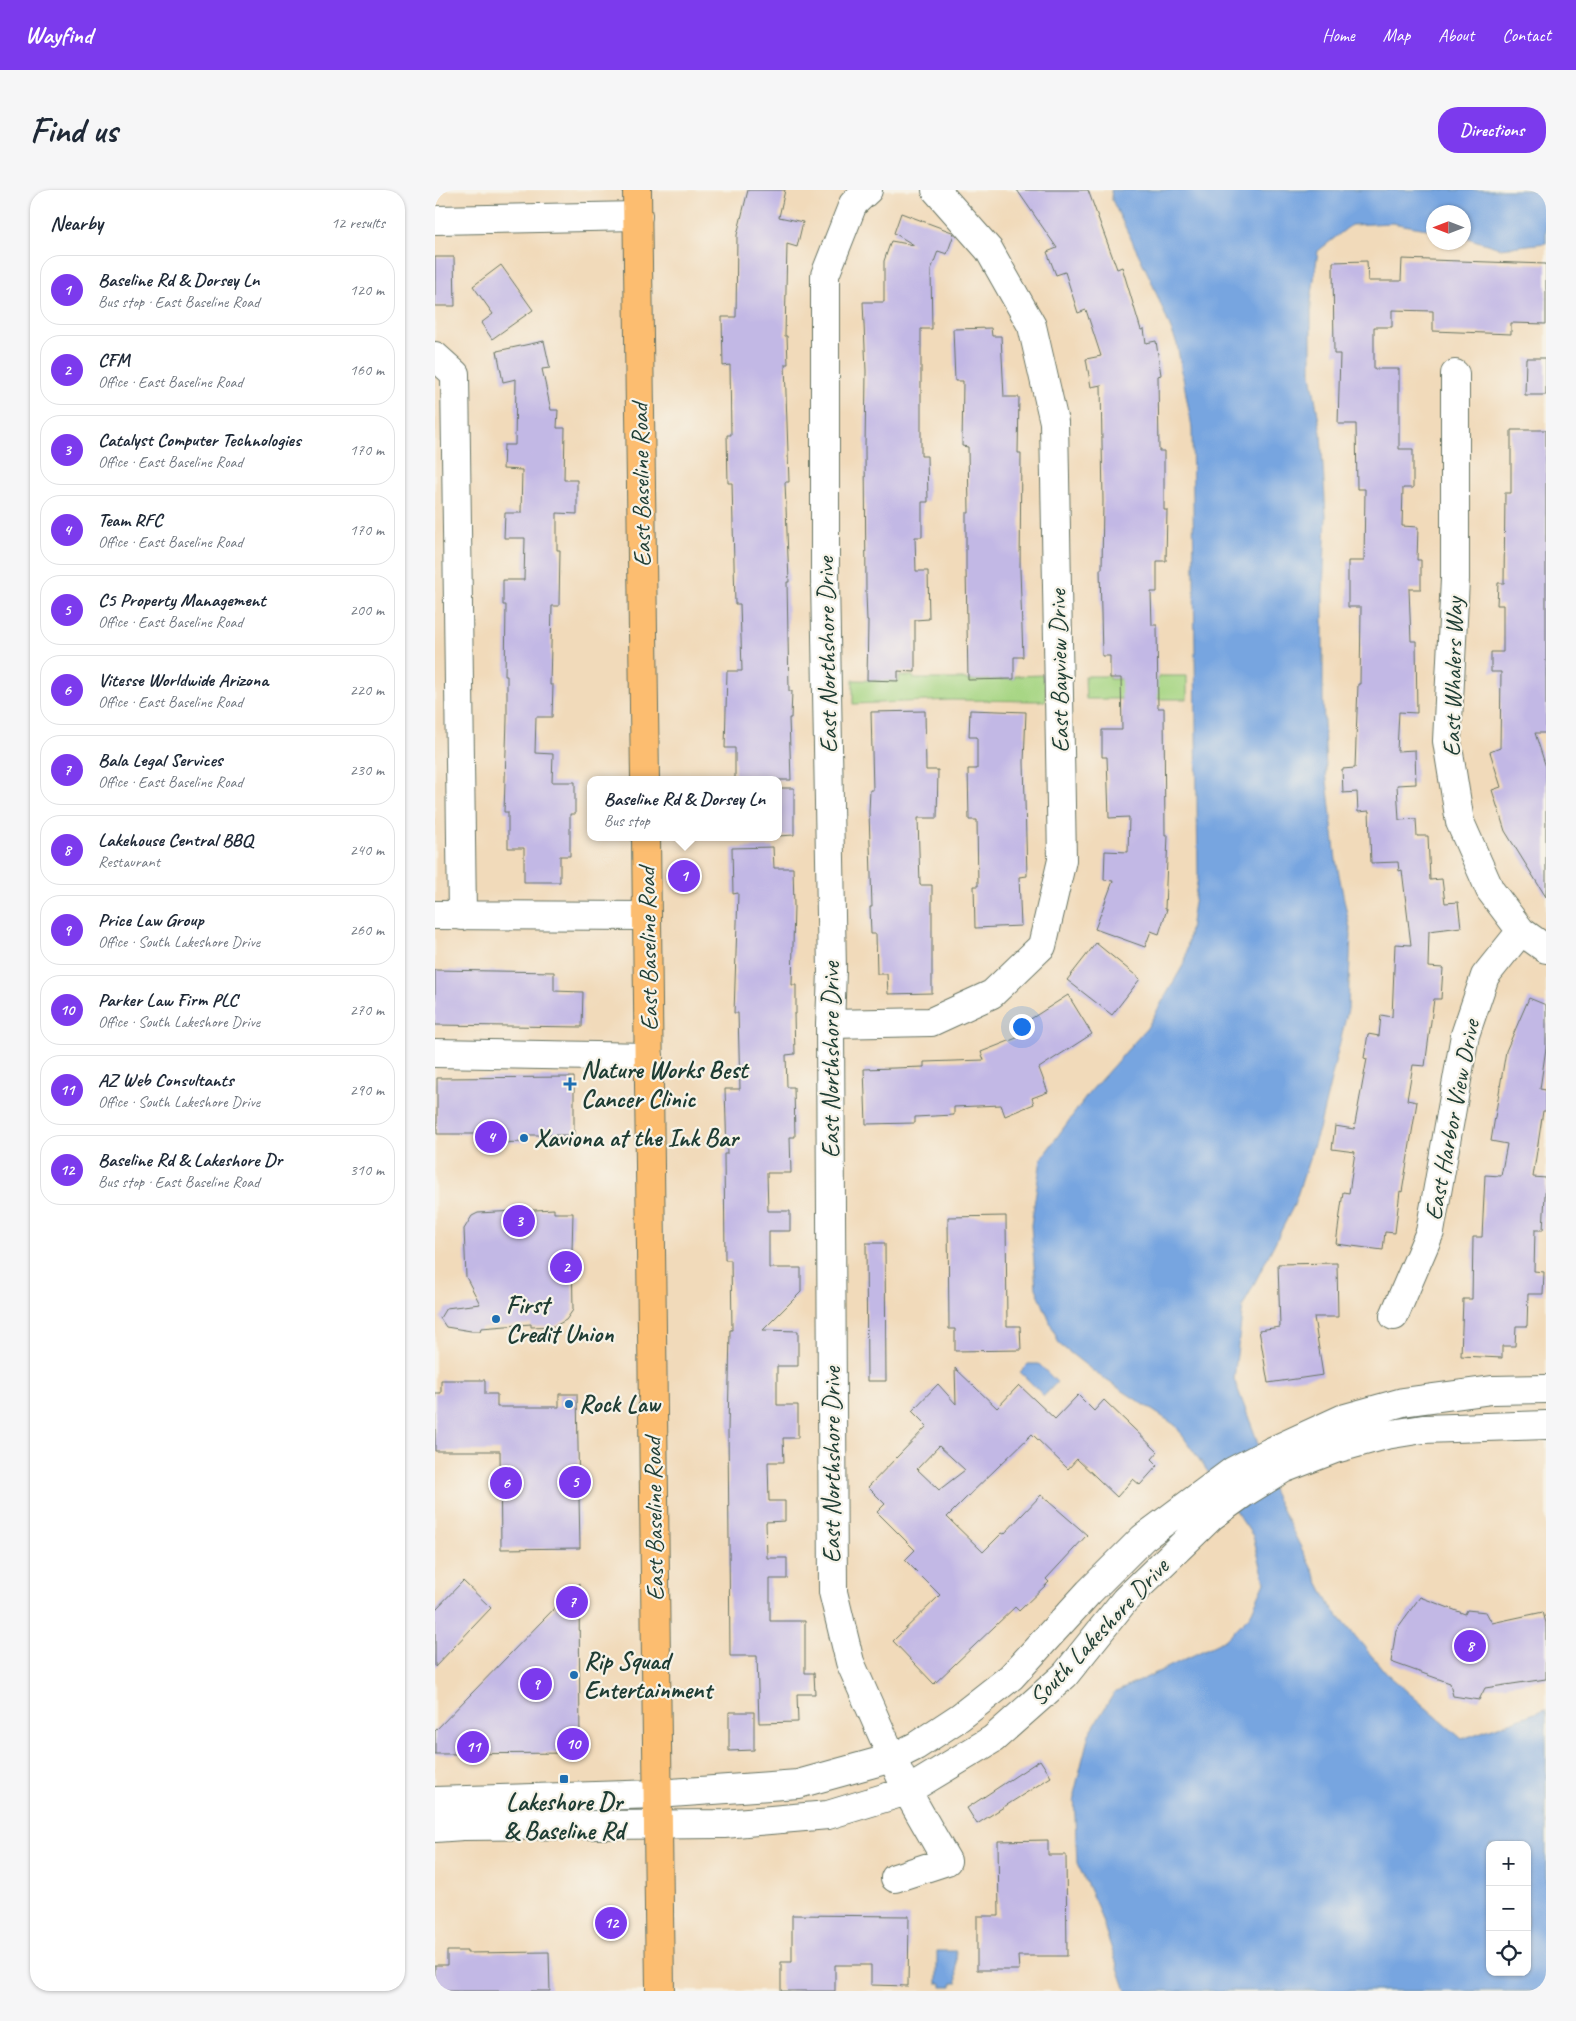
<!DOCTYPE html>
<meta charset="utf-8">
<style>
:root{--surface:#fff;--page:#f6f6f7;--text:#1f2937;--muted:#747a83;--line:#e0e1e3;--accent:#7c3aed}
body{margin:0;font-family:Caveat,sans-serif;background:var(--page);color:var(--text)}
.controls{position:absolute;right:15px;bottom:15px;display:grid;overflow:hidden;border-radius:10px;box-shadow:0 1px 4px #0004}
.controls button{width:45px;height:45px;display:grid;place-items:center;padding:0;border:0;border-bottom:1px solid var(--line);background:var(--surface);color:var(--text);font:25px sans-serif}
.compass{position:absolute;left:991px;top:15px;width:45px;height:45px;border-radius:50%;background:var(--surface);box-shadow:0 1px 4px #0004;rotate:270deg}
.you{position:absolute;left:586px;top:836px;width:18px;height:18px;margin:-12px;border:4px solid #fff;border-radius:50%;background:#1a73e8;box-shadow:0 0 0 8px #1a73e833}
.badge{display:grid;place-items:center;width:32px;height:32px;border-radius:50%;background:var(--accent);color:#fff;font-size:16px;font-weight:700}
.pin{position:absolute;translate:-50% -50%;border:2px solid #fff;box-shadow:0 1px 5px #0006}
.popup{position:absolute;left:152px;top:586px;width:195px;height:65px;box-sizing:border-box;display:grid;place-content:center;border-radius:10px;background:var(--surface);filter:drop-shadow(0 1px 4px #0005);font-size:16px;white-space:nowrap;color:var(--muted)}
.popup b{font-size:19px;color:var(--text)}
.popup::after{content:'';position:absolute;left:50%;top:100%;margin-left:-10px;border:10px solid transparent;border-top-color:var(--surface)}
.list{margin:0;padding:0;list-style:none}
h2{display:flex;justify-content:space-between;align-items:center;height:65px;margin:0;padding:0 20px;font-size:21px}
h2 small{font-size:16px;font-weight:400;color:var(--muted)}
.list li{display:grid;grid-template-columns:32px 1fr auto;gap:15px;align-items:center;box-sizing:border-box;height:70px;margin:0 10px 10px;padding:0 10px;border:1px solid var(--line);border-radius:20px}
.list b{display:block;font-size:19px;white-space:nowrap}
.list p{margin:0;font-size:16px;white-space:nowrap;color:var(--muted)}
.list em{font-size:16px;font-style:normal;color:var(--muted)}
.icon{flex:none;width:28px;height:28px;fill:none;stroke:currentColor;stroke-width:2;stroke-linecap:round;stroke-linejoin:round}
.map{position:relative;flex:none;width:1111px;height:1801px;overflow:hidden;border-radius:20px}
header{display:flex;align-items:center;gap:30px;box-sizing:border-box;height:70px;padding:0 25px;background:var(--accent);color:#fff}
header strong{font-size:24px}
nav{display:flex;gap:28px;margin-inline-start:auto;font-size:18px}
.intro{display:flex;align-items:center;justify-content:space-between;box-sizing:border-box;height:120px;padding:0 30px}
h1{margin:0;font-size:35px}
.button{padding:12px 22px;border-radius:20px;background:var(--accent);color:#fff;font-size:18px;font-weight:700}
main{display:flex;gap:30px;padding:0 30px}
aside{flex:1;background:var(--surface);border-radius:20px;box-shadow:0 1px 4px #0004}
.map>svg:first-child{display:block}
.green{fill:#a7d684;stroke:#638a5c}
.water{fill:#77a5e0;stroke:#4b718a;fill-rule:evenodd}
.building{fill:#c2b8e5;fill-rule:evenodd}
.lines{fill:none;stroke-linecap:round;stroke-linejoin:round}
.minor-casing{stroke:#687463;stroke-width:30}
.major-casing{stroke:#687463;stroke-width:30}
.minor{stroke:#fff;stroke-width:28}
.major{stroke:#fcbd6f;stroke-width:28}
.poi-dot{fill:#1f6fb2;stroke:#f7f3e8;stroke-width:2}
.labels{text-anchor:middle;dominant-baseline:central;stroke-width:4.5;stroke-linejoin:round;paint-order:stroke}
.street-label{font-size:25px;fill:#1f3d34;stroke:#f7f3e8}
.poi-label{font-size:25px;font-weight:bold;fill:#1f3d34;stroke:#f7f3e8;text-anchor:start}
</style>
<header>
<strong>Wayfind</strong>
<nav><a>Home</a><a>Map</a><a>About</a><a>Contact</a></nav>
</header>
<div class="intro"><h1>Find us</h1><a class="button">Directions</a></div>
<main>
<aside>
<h2>Nearby<small>12 results</small></h2>
<ul class="list">
<li><span class="badge">1</span><div><b>Baseline Rd &amp; Dorsey Ln</b><p>Bus stop · East Baseline Road</p></div><em>120 m</em></li>
<li><span class="badge">2</span><div><b>CFM</b><p>Office · East Baseline Road</p></div><em>160 m</em></li>
<li><span class="badge">3</span><div><b>Catalyst Computer Technologies</b><p>Office · East Baseline Road</p></div><em>170 m</em></li>
<li><span class="badge">4</span><div><b>Team RFC</b><p>Office · East Baseline Road</p></div><em>170 m</em></li>
<li><span class="badge">5</span><div><b>C5 Property Management</b><p>Office · East Baseline Road</p></div><em>200 m</em></li>
<li><span class="badge">6</span><div><b>Vitesse Worldwide Arizona</b><p>Office · East Baseline Road</p></div><em>220 m</em></li>
<li><span class="badge">7</span><div><b>Bala Legal Services</b><p>Office · East Baseline Road</p></div><em>230 m</em></li>
<li><span class="badge">8</span><div><b>Lakehouse Central BBQ</b><p>Restaurant</p></div><em>240 m</em></li>
<li><span class="badge">9</span><div><b>Price Law Group</b><p>Office · South Lakeshore Drive</p></div><em>260 m</em></li>
<li><span class="badge">10</span><div><b>Parker Law Firm PLC</b><p>Office · South Lakeshore Drive</p></div><em>270 m</em></li>
<li><span class="badge">11</span><div><b>AZ Web Consultants</b><p>Office · South Lakeshore Drive</p></div><em>290 m</em></li>
<li><span class="badge">12</span><div><b>Baseline Rd &amp; Lakeshore Dr</b><p>Bus stop · East Baseline Road</p></div><em>310 m</em></li>
</ul>
</aside>
<div class="map">
<svg width="1111" height="1801" viewBox="0 0 1111 1801">
<rect width="100%" height="100%" fill="#f7f3e8"/>
<filter id="ink" filterUnits="userSpaceOnUse"><feTurbulence type="fractalNoise" baseFrequency=".02" numOctaves="2"/><feDisplacementMap in="SourceGraphic" scale="10" xChannelSelector="R" yChannelSelector="G"/><feConvolveMatrix kernelMatrix="1 2 1 2 8 2 1 2 1" color-interpolation-filters="sRGB"/></filter>
<filter id="wash" filterUnits="userSpaceOnUse"><feTurbulence type="fractalNoise" baseFrequency=".0096" numOctaves="4" result="noise"/><feDisplacementMap in="SourceGraphic" scale="20" xChannelSelector="R" yChannelSelector="G"/><feGaussianBlur stdDeviation="1.12" result="paint"/><feColorMatrix in="noise" values="0 0 0 0 0 0 0 0 0 0 0 0 0 0 0 0 0 1.4 0 .05"/><feComposite in="paint" operator="in"/></filter>
<g filter="url(#wash)">
<rect width="100%" height="100%" fill="#f1daba"/>
<path class="green" d="M 610,485 L 611,511 L 516,510 L 418,514 L 418,490 L 464,491 L 464,486 L 478,486 L 479,489 L 532,489 L 532,491 L 579,489 L 580,486 Z
M 650,486 L 674,486 L 674,489 L 724,489 L 725,486 L 752,486 L 752,509 L 651,509 Z"/>
<path class="water" d="M 676,0 L 1111,0 L 1111,53 L 1065,58 L 1029,47 L 1028,22 L 998,22 L 998,40 L 957,33 L 916,35 L 883,61 L 876,111 L 876,184 L 886,243 L 891,326 L 888,407 L 888,509 L 891,582 L 901,670 L 916,744 L 913,819 L 884,939 L 859,1015 L 808,1116 L 799,1189 L 819,1242 L 838,1302 L 896,1417 L 951,1483 L 1027,1549 L 1111,1519 L 1111,1801 L 691,1801 L 662,1716 L 642,1673 L 639,1604 L 654,1544 L 679,1503 L 790,1450 L 815,1425 L 830,1392 L 818,1346 L 740,1235 L 662,1184 L 624,1154 L 601,1098 L 596,1035 L 606,969 L 654,903 L 712,838 L 750,772 L 763,686 L 757,238 L 742,154 L 715,88 L 677,10 ZM 1055,1655 L 1092,1655 L 1092,1782 L 1055,1782 Z
M 593,1174 L 604,1174 L 622,1192 L 609,1206 L 585,1182 Z
M 502,1761 L 521,1761 L 522,1793 L 517,1793 L 517,1797 L 507,1797 L 507,1793 L 502,1793 Z"/>
<g id="blocks">
<path class="building" d="M 313,0 L 350,0 L 344,27 L 368,32 L 362,57 L 352,54 L 350,146 L 352,146 L 353,174 L 350,174 L 354,292 L 350,292 L 354,392 L 352,392 L 354,501 L 357,501 L 356,528 L 354,528 L 356,590 L 300,590 L 300,558 L 290,558 L 292,481 L 307,481 L 305,414 L 300,414 L 297,293 L 293,293 L 292,245 L 296,245 L 295,175 L 288,176 L 287,127 L 301,127 L 302,45 Z
M 582,0 L 653,0 L 682,79 L 687,77 L 706,140 L 709,139 L 711,153 L 721,151 L 726,185 L 723,186 L 724,261 L 729,261 L 729,320 L 732,320 L 731,371 L 722,371 L 722,402 L 716,402 L 717,435 L 722,435 L 723,518 L 729,518 L 730,645 L 733,645 L 730,719 L 732,719 L 724,744 L 716,741 L 710,757 L 660,739 L 678,691 L 669,690 L 670,661 L 693,662 L 694,627 L 674,628 L 672,567 L 667,567 L 667,540 L 687,540 L 686,488 L 675,488 L 675,466 L 667,466 L 665,379 L 667,379 L 668,311 L 666,195 L 656,197 L 651,169 L 666,166 L 651,120 L 643,123 L 630,82 L 621,85 L 612,62 L 622,58 Z
M 466,23 L 517,42 L 519,44 L 512,64 L 503,61 L 496,80 L 497,139 L 486,139 L 486,266 L 492,266 L 493,312 L 487,312 L 487,347 L 480,347 L 481,381 L 493,381 L 494,429 L 480,430 L 480,482 L 463,481 L 463,491 L 432,490 L 433,431 L 432,431 L 431,403 L 430,259 L 431,181 L 428,112 L 449,112 L 449,71 L 456,51 L 479,55 L 459,43 Z
M 0,67 L 19,67 L 20,116 L 0,116 Z
M 967,69 L 1111,74 L 1111,134 L 1076,133 L 1076,144 L 998,141 L 998,121 L 957,120 L 957,137 L 939,137 L 939,179 L 964,179 L 964,259 L 978,259 L 978,298 L 968,298 L 967,336 L 983,337 L 982,370 L 986,370 L 986,399 L 974,399 L 976,451 L 981,451 L 982,523 L 964,522 L 962,561 L 980,560 L 981,594 L 962,595 L 964,630 L 981,629 L 982,646 L 993,646 L 995,690 L 1007,689 L 1010,713 L 1023,712 L 1026,737 L 994,741 L 993,777 L 1008,778 L 1006,809 L 999,809 L 990,876 L 978,875 L 972,910 L 982,912 L 967,1002 L 965,1001 L 960,1043 L 950,1042 L 948,1060 L 901,1054 L 908,1002 L 914,1003 L 920,962 L 897,959 L 900,936 L 919,939 L 932,869 L 929,868 L 933,844 L 944,846 L 946,825 L 957,827 L 960,754 L 976,755 L 967,680 L 964,681 L 963,672 L 936,673 L 934,621 L 923,622 L 922,602 L 908,603 L 907,579 L 920,578 L 923,494 L 925,494 L 926,417 L 913,417 L 913,371 L 929,371 L 930,299 L 922,299 L 921,234 L 903,234 L 905,164 L 899,164 L 898,72 L 932,71 L 933,91 L 966,91 Z
M 66,75 L 98,120 L 57,149 L 46,133 L 58,124 L 38,96 Z
M 556,138 L 557,146 L 566,146 L 569,207 L 584,207 L 583,263 L 586,263 L 585,380 L 588,467 L 579,467 L 579,489 L 533,490 L 531,379 L 531,323 L 534,323 L 533,257 L 527,256 L 528,191 L 520,191 L 518,139 Z
M 109,151 L 115,178 L 107,179 L 116,220 L 123,220 L 122,238 L 130,238 L 129,290 L 142,290 L 142,324 L 122,323 L 122,360 L 125,360 L 124,416 L 117,416 L 115,495 L 118,495 L 117,527 L 101,527 L 100,563 L 118,564 L 117,592 L 140,592 L 140,624 L 135,624 L 135,666 L 125,666 L 125,692 L 89,692 L 89,658 L 73,658 L 73,622 L 69,622 L 72,529 L 72,486 L 70,486 L 71,415 L 68,415 L 68,390 L 89,390 L 90,348 L 69,348 L 70,323 L 86,323 L 87,280 L 68,279 L 69,255 L 80,255 L 81,189 L 68,192 L 62,161 Z
M 1091,168 L 1111,168 L 1111,205 L 1090,205 Z
M 1076,240 L 1111,240 L 1111,543 L 1100,543 L 1111,577 L 1111,707 L 1070,641 L 1057,600 L 1066,597 L 1055,562 L 1065,558 L 1066,482 L 1056,482 L 1056,462 L 1068,462 L 1068,415 L 1062,415 L 1063,393 L 1069,393 L 1070,303 L 1076,303 Z
M 535,520 L 591,522 L 589,572 L 592,686 L 584,687 L 586,736 L 540,738 L 539,696 L 543,696 L 542,630 L 534,630 L 533,579 L 542,579 L 542,547 L 534,547 Z
M 490,521 L 491,580 L 503,580 L 502,628 L 483,628 L 485,695 L 497,695 L 497,803 L 453,804 L 452,784 L 442,784 L 441,744 L 436,744 L 435,717 L 437,717 L 434,622 L 435,600 L 438,600 L 436,522 Z
M 343,598 L 359,598 L 359,645 L 343,646 Z
M 338,657 L 339,678 L 358,678 L 359,716 L 357,795 L 361,795 L 361,824 L 359,824 L 360,864 L 351,865 L 352,897 L 359,897 L 360,947 L 355,947 L 356,983 L 332,983 L 333,1021 L 355,1021 L 355,1041 L 334,1041 L 334,1078 L 366,1078 L 366,1102 L 328,1140 L 363,1141 L 363,1176 L 342,1176 L 342,1215 L 363,1215 L 363,1248 L 348,1248 L 349,1272 L 333,1272 L 334,1311 L 350,1311 L 350,1331 L 331,1332 L 332,1368 L 352,1368 L 352,1389 L 335,1389 L 335,1431 L 370,1431 L 370,1483 L 379,1483 L 380,1504 L 362,1504 L 363,1532 L 324,1533 L 322,1466 L 295,1466 L 293,1240 L 295,1140 L 297,1140 L 296,1070 L 290,1070 L 289,964 L 292,964 L 290,899 L 305,899 L 303,823 L 299,823 L 303,703 L 298,704 L 297,658 Z
M 661,753 L 705,789 L 677,825 L 632,790 Z
M 0,780 L 119,782 L 119,801 L 148,802 L 147,837 L 0,835 Z
M 633,805 L 657,844 L 604,878 L 613,902 L 597,908 L 599,914 L 570,926 L 566,915 L 519,917 L 519,925 L 480,927 L 480,933 L 431,934 L 429,879 L 489,877 L 489,872 L 549,870 L 546,862 L 597,842 L 591,832 Z
M 1094,808 L 1111,815 L 1111,858 L 1105,899 L 1111,900 L 1111,921 L 1108,921 L 1098,987 L 1111,988 L 1108,1040 L 1100,1040 L 1099,1081 L 1109,1082 L 1108,1104 L 1093,1104 L 1092,1136 L 1081,1136 L 1080,1156 L 1067,1156 L 1067,1168 L 1026,1166 L 1028,1109 L 1037,1109 L 1038,1047 L 1047,1047 L 1050,985 L 1066,986 L 1072,954 L 1056,951 L 1071,861 Z
M 139,887 L 139,945 L 93,945 L 93,952 L 48,953 L 48,944 L 2,944 L 2,888 Z
M 119,1019 L 119,1023 L 138,1023 L 137,1061 L 138,1120 L 131,1130 L 120,1136 L 96,1137 L 96,1134 L 46,1138 L 45,1141 L 36,1141 L 11,1137 L 5,1128 L 11,1118 L 45,1114 L 31,1087 L 29,1039 L 37,1026 L 43,1023 Z
M 571,1026 L 572,1136 L 585,1136 L 586,1160 L 520,1161 L 520,1139 L 514,1139 L 513,1027 Z
M 431,1053 L 450,1053 L 451,1191 L 432,1191 Z
M 902,1073 L 903,1127 L 879,1127 L 888,1185 L 833,1193 L 824,1140 L 845,1137 L 843,1074 Z
M 520,1178 L 562,1218 L 584,1195 L 620,1229 L 643,1205 L 659,1221 L 669,1210 L 723,1262 L 717,1269 L 723,1275 L 705,1295 L 698,1289 L 682,1307 L 642,1269 L 633,1279 L 597,1244 L 529,1310 L 512,1327 L 548,1362 L 567,1343 L 569,1344 L 606,1305 L 652,1345 L 611,1389 L 614,1392 L 584,1421 L 580,1417 L 499,1494 L 458,1451 L 505,1405 L 470,1370 L 480,1360 L 442,1322 L 450,1314 L 433,1297 L 492,1236 L 477,1221 L 503,1194 L 521,1214 ZM 504,1256 L 530,1280 L 504,1300 L 482,1279 Z
M 6,1190 L 50,1190 L 50,1204 L 62,1204 L 62,1217 L 124,1217 L 124,1204 L 142,1204 L 145,1358 L 66,1359 L 65,1261 L 0,1261 L 0,1203 L 6,1203 Z
M 28,1391 L 56,1418 L 0,1477 L 0,1420 Z
M 144,1393 L 145,1563 L 0,1564 L 0,1541 Z
M 985,1407 L 1030,1424 L 1032,1420 L 1051,1422 L 1057,1433 L 1108,1422 L 1111,1433 L 1111,1489 L 1050,1498 L 1044,1510 L 1018,1506 L 1015,1493 L 956,1472 L 961,1440 Z
M 294,1522 L 319,1522 L 319,1560 L 294,1561 Z
M 605,1570 L 616,1587 L 542,1634 L 532,1618 Z
M 613,1650 L 613,1665 L 631,1665 L 632,1766 L 583,1766 L 584,1780 L 542,1780 L 542,1726 L 564,1726 L 563,1651 Z
M 357,1725 L 474,1726 L 473,1796 L 436,1795 L 436,1775 L 400,1775 L 400,1801 L 346,1801 L 346,1772 L 357,1772 Z
M 12,1761 L 32,1761 L 32,1763 L 114,1762 L 115,1801 L 0,1801 L 0,1775 L 12,1775 Z"/>
</g>
</g>
<g filter="url(#ink)">
<use href="#blocks" fill-opacity="0" stroke="#687463" stroke-width="1"/>
<g class="lines">
<g class="minor-casing">
<path id="minor" d="M 433,0 L 418,14 L 390,85 L 390,389 L 397,781 L 395,834 L 398,1402 L 415,1472 L 472,1601 L 512,1671 L 460,1688
M 0,30 L 203,26
M 0,166 L 20,184 L 27,726
M 1020,184 L 1020,389 L 1012,551 L 1025,632 L 1055,700 L 1086,741 L 1111,759
M 0,725 L 212,726
M 395,834 L 496,832 L 557,804 L 607,756 L 627,670 L 619,232 L 597,136 L 554,60 L 501,0
M 0,863 L 214,867
M 959,1126 L 995,1042 L 1030,845 L 1050,786 L 1086,741
M 0,1611 L 222,1604 L 363,1594 L 457,1568 L 481,1556 L 525,1527 L 576,1487 L 654,1402 L 708,1348 L 798,1281 L 835,1262 L 907,1229 L 968,1212 L 1057,1200 L 1111,1199
M 0,1638 L 28,1636 L 289,1634 L 393,1625 L 472,1601 L 558,1549 L 630,1485 L 690,1410 L 777,1326 L 809,1303 L 848,1279 L 900,1259 L 951,1245 L 988,1239 L 1111,1235"/>
</g>
<g class="major-casing">
<path id="major" d="M 202,0 L 210,590
M 211,647 L 225,1801"/>
</g>
<use href="#minor" class="minor"/>
<use href="#major" class="major"/>
</g>
</g>
<g class="poi-dot">
<path d="M132.5 886.5h5v5h5v5h-5v5h-5v-5h-5v-5h5z"/>
<circle cx="89" cy="948" r="5"/>
<circle cx="61" cy="1129" r="5"/>
<circle cx="134" cy="1214" r="5"/>
<circle cx="139" cy="1485" r="5"/>
<rect x="124" y="1584" width="10" height="10" rx="2.5"/>
</g>
<g class="labels">
<g class="street-label">
<text transform="translate(206 295) rotate(-91)">East Baseline Road</text>
<text transform="translate(392 465) rotate(-91)">East Northshore Drive</text>
<text transform="translate(624 481) rotate(-91)">East Bayview Drive</text>
<text transform="translate(1018 487) rotate(-89)">East Whalers Way</text>
<text transform="translate(213 759) rotate(-91)">East Baseline Road</text>
<text transform="translate(396 870) rotate(-90)">East Northshore Drive</text>
<text transform="translate(1017 930) rotate(-79)">East Harbor View Drive</text>
<text transform="translate(397 1275) rotate(-90)">East Northshore Drive</text>
<text transform="translate(219 1329) rotate(-91)">East Baseline Road</text>
<text transform="translate(664 1442) rotate(-47)">South Lakeshore Drive</text>
</g>
<g class="poi-label">
<text x="146" y="880">Nature Works Best<tspan x="146" dy="29">Cancer Clinic</tspan></text>
<text x="99" y="948">Xaviona at the Ink Bar</text>
<text x="71" y="1115">First<tspan x="71" dy="29">Credit Union</tspan></text>
<text x="144" y="1214">Rock Law</text>
<text x="149" y="1471">Rip Squad<tspan x="149" dy="29">Entertainment</tspan></text>
<text x="129" y="1612" text-anchor="middle">Lakeshore Dr<tspan x="129" dy="29">&amp; Baseline Rd</tspan></text>
</g>
</g>
</svg>
<div class="controls">
<button>+</button>
<button>−</button>
<button><svg class="icon" aria-label="locate" viewBox="0 0 24 24"><circle cx="12" cy="12" r="6"/><path d="M12 2v4M12 18v4M2 12h4M18 12h4"/></svg></button>
</div>
<svg class="compass" viewBox="-18 -18 36 36"><path d="M0-13l5 13h-10z" fill="#e53935"/><path d="M0 13l5-13h-10z" fill="#747a83"/></svg>
<div class="you"></div>
<div class="pin badge" style="left:249px;top:686px">1</div>
<div class="popup"><b>Baseline Rd &amp; Dorsey Ln</b>Bus stop</div>
<div class="pin badge" style="left:131px;top:1077px">2</div>
<div class="pin badge" style="left:84px;top:1031px">3</div>
<div class="pin badge" style="left:56px;top:947px">4</div>
<div class="pin badge" style="left:140px;top:1292px">5</div>
<div class="pin badge" style="left:71px;top:1293px">6</div>
<div class="pin badge" style="left:137px;top:1412px">7</div>
<div class="pin badge" style="left:1035px;top:1456px">8</div>
<div class="pin badge" style="left:101px;top:1494px">9</div>
<div class="pin badge" style="left:138px;top:1554px">10</div>
<div class="pin badge" style="left:38px;top:1557px">11</div>
<div class="pin badge" style="left:176px;top:1733px">12</div>
</div>
</main>
